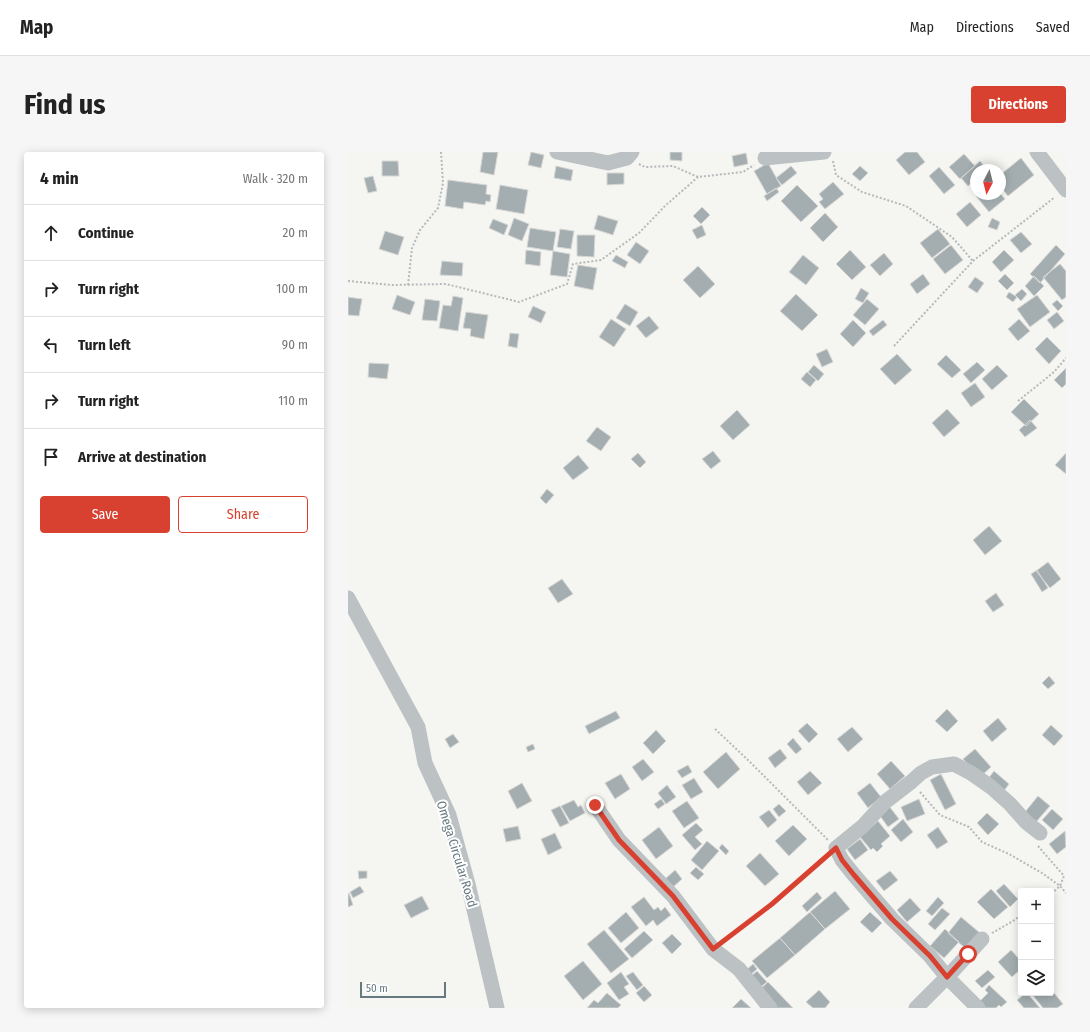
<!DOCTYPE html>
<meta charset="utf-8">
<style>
:root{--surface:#fff;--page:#f6f6f6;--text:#222;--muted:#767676;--line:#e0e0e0;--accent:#d84130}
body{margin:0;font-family:"Fira Sans Condensed",sans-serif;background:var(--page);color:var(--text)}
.controls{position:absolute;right:12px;bottom:12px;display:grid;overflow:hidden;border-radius:4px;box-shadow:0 2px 10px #0003}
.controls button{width:36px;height:36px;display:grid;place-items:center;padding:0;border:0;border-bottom:1px solid var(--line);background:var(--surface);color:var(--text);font:20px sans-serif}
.compass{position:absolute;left:622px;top:12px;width:36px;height:36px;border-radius:50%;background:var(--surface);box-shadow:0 2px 10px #0003;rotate:187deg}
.scale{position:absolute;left:12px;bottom:10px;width:86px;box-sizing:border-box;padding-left:4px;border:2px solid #667981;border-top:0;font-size:11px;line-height:14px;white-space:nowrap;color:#667981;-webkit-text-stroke:3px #fff;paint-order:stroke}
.stop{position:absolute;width:12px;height:12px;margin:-9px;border:3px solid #d84130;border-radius:50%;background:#fff}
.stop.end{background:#d84130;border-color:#fff;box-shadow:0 1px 4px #0008}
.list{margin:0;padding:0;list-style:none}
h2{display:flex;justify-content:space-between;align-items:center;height:52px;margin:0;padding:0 16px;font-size:17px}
h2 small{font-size:13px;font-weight:400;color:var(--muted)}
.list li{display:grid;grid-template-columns:26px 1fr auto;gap:12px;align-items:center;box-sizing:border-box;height:56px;padding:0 16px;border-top:1px solid var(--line)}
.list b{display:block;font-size:15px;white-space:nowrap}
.list em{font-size:13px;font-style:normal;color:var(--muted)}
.actions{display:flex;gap:8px;padding:12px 16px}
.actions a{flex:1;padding:9px 0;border:1px solid var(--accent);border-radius:4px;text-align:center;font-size:14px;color:var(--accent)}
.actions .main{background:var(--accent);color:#fff}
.icon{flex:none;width:22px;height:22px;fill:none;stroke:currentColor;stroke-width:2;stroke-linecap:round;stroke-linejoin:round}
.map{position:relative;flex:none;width:718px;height:856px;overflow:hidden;border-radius:4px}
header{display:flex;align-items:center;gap:24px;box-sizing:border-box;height:56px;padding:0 20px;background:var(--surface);border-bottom:1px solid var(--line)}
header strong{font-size:19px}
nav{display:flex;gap:22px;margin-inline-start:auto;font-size:14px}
.intro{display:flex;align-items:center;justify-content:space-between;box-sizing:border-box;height:96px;padding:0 24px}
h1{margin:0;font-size:28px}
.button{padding:10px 18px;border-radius:4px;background:var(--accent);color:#fff;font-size:14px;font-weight:700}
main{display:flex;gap:24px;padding:0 24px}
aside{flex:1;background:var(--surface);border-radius:4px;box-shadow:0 2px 10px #0003}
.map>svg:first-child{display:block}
.building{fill:#a4aeb1;stroke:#d7d7d5}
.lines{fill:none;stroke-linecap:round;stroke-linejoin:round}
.path{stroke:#b5b9bb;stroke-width:2;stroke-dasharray:2 2;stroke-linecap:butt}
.minor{stroke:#bcc2c4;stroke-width:15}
.route{stroke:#d84130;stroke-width:5}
.labels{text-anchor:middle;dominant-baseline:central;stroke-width:4;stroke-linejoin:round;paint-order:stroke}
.street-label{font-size:13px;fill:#667981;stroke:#fff}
</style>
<header>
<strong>Map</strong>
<nav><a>Map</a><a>Directions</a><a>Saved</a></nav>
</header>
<div class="intro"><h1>Find us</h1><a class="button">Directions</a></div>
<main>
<aside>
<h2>4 min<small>Walk · 320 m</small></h2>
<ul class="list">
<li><svg class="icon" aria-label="ahead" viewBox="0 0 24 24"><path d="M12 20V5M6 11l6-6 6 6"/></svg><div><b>Continue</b></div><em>20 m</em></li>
<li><svg class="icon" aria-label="right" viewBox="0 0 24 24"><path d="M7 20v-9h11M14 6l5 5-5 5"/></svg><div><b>Turn right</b></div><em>100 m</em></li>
<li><svg class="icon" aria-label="left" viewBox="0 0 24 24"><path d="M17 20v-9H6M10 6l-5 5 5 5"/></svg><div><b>Turn left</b></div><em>90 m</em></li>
<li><svg class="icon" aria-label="right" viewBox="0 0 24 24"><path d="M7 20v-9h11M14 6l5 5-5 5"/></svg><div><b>Turn right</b></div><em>110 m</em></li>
<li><svg class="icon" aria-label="arrive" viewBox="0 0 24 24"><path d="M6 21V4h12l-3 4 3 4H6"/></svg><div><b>Arrive at destination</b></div></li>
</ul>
<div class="actions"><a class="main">Save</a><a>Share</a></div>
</aside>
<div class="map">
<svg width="718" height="856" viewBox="0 0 718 856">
<rect width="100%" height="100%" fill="#f5f5f2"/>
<path class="building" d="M 135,0 L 150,0 L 146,23 L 132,20 Z
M 183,0 L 196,3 L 193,16 L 180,13 Z
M 322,0 L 334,0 L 334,9 L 322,8 Z
M 557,0 L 569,0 L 577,10 L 561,23 L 548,8 Z
M 398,1 L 400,12 L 386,15 L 384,4 Z
M 616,2 L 627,14 L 612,27 L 601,15 Z
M 673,6 L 686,23 L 660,44 L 652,34 L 652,23 Z
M 34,9 L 50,9 L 51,24 L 34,24 Z
M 632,9 L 639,18 L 628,18 L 628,28 L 620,34 L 613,26 Z
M 420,11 L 433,34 L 419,42 L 406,19 Z
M 208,14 L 225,18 L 223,29 L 206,26 Z
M 443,14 L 449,21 L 434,33 L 428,26 Z
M 512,14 L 520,21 L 512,29 L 504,22 Z
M 591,15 L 607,33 L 596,42 L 581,24 Z
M 259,21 L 276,21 L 276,32 L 259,33 Z
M 25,24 L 29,39 L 20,41 L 16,26 Z
M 100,28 L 139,33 L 138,42 L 143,43 L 142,50 L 138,49 L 137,53 L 116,50 L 115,57 L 97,54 Z
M 485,30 L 496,42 L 477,57 L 471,50 L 475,47 L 471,42 Z
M 152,33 L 180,38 L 176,62 L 148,57 Z
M 449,33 L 470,54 L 453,70 L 433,49 Z
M 428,36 L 431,40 L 419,49 L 416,44 Z
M 652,41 L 657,47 L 641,60 L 628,44 L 630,42 Z
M 622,50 L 633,63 L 619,75 L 608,62 Z
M 354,55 L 362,63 L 353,72 L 345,64 Z
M 477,61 L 490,75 L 475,90 L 462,76 Z
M 250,63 L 270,69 L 265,83 L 246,77 Z
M 166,66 L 181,72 L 174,89 L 160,83 Z
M 644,66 L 652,70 L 649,78 L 640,75 Z
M 145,67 L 160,73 L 156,83 L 141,76 Z
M 354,73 L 358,83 L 349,87 L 344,78 Z
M 182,76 L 208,80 L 205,99 L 179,95 Z
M 212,77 L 226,79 L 223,97 L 209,95 Z
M 590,77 L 602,92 L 584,106 L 572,91 Z
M 37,79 L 56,85 L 50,103 L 31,97 Z
M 673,80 L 684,92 L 673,101 L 662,88 Z
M 229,83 L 247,83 L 246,105 L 229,104 Z
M 288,90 L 301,99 L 292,112 L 279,103 Z
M 603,93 L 615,108 L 597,122 L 585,107 Z
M 708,93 L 717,102 L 692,131 L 682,122 Z
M 178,98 L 193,100 L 192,114 L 177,112 Z
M 502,98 L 518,115 L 504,128 L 488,112 Z
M 656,98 L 666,108 L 653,120 L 644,110 Z
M 205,99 L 222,102 L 219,125 L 202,123 Z
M 536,101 L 545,112 L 532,124 L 522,113 Z
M 268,103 L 280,110 L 277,116 L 264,109 Z
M 455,103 L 471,116 L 458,133 L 441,120 Z
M 94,109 L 115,111 L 114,124 L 92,123 Z
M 712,112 L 718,119 L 718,145 L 714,148 L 695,125 Z
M 230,113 L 249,116 L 245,138 L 226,134 Z
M 350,114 L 367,132 L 352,146 L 335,128 Z
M 575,122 L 582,132 L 569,142 L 562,132 Z
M 657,122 L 666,131 L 659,138 L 650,129 Z
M 686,124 L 696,134 L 686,144 L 677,134 Z
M 627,125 L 636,131 L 629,141 L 620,135 Z
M 513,136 L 521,141 L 515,151 L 507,147 Z
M 674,137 L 679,142 L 673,149 L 667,143 Z
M 661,140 L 669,145 L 665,150 L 658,145 Z
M 448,142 L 470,163 L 454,179 L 432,159 Z
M 49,143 L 67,150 L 62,163 L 44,157 Z
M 689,143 L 702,160 L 682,175 L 669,157 Z
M 105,144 L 115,146 L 110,179 L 91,176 L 95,153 L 103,154 Z
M 0,145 L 14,147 L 11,164 L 0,163 Z
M 77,147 L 92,149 L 89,169 L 74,168 Z
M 519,147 L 531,157 L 517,173 L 505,163 Z
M 709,148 L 715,154 L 710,159 L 704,152 Z
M 277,152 L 290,160 L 282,174 L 268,166 Z
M 185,154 L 198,160 L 193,171 L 180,165 Z
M 118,160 L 140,163 L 136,187 L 122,184 L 123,177 L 115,176 Z
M 709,160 L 716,169 L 706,177 L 699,168 Z
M 301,164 L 311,176 L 298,186 L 288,174 Z
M 263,167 L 278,177 L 266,195 L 251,185 Z
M 671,167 L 682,179 L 670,189 L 660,177 Z
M 505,168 L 518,181 L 505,195 L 492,182 Z
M 535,168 L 539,173 L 525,184 L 521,179 Z
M 162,181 L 171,182 L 169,196 L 160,194 Z
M 699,185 L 713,199 L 701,212 L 687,197 Z
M 479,197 L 485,210 L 474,215 L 468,202 Z
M 549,202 L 564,218 L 547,233 L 532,217 Z
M 598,203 L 613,218 L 604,226 L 589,212 Z
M 629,210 L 637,218 L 623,231 L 615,222 Z
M 21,211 L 41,212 L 39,227 L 20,225 Z
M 466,213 L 476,222 L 470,229 L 460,220 Z
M 649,213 L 660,224 L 644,238 L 634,227 Z
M 718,216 L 718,232 L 714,236 L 706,228 Z
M 459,220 L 468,228 L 462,235 L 453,227 Z
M 627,231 L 637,245 L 623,255 L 613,241 Z
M 676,247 L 691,262 L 678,274 L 663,260 Z
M 599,257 L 612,271 L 596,285 L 584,271 Z
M 389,258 L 402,273 L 385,288 L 372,274 Z
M 682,268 L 689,276 L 677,285 L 671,278 Z
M 249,275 L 263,285 L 253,299 L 238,289 Z
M 365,299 L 373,309 L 363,317 L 354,307 Z
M 290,301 L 298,310 L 292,316 L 283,307 Z
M 718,301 L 718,322 L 707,313 Z
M 230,303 L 241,316 L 225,328 L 215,316 Z
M 199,337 L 206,343 L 198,352 L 192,346 Z
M 641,374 L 654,389 L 637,403 L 625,388 Z
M 700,410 L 713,427 L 702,436 L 688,419 Z
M 689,418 L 700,436 L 694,440 L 683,422 Z
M 214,427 L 225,442 L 210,451 L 200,436 Z
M 648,441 L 656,453 L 645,460 L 637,449 Z
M 701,524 L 707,531 L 700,537 L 694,531 Z
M 599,557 L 610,569 L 599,580 L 587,569 Z
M 268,559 L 272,566 L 241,582 L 237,574 Z
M 650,566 L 659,577 L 644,590 L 635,579 Z
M 459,571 L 470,582 L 461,591 L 450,579 Z
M 703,573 L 715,584 L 706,594 L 694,583 Z
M 504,575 L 515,587 L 500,600 L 489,587 Z
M 308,578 L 318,589 L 305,602 L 295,591 Z
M 105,582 L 111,590 L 102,596 L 97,587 Z
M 445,586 L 454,597 L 448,602 L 439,592 Z
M 185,592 L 187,597 L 180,600 L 178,595 Z
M 432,597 L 439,606 L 427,616 L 420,606 Z
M 627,597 L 643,615 L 631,626 L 615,607 Z
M 378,600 L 392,617 L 370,637 L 355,620 Z
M 295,607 L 306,620 L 294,629 L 284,615 Z
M 543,609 L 557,624 L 542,637 L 529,622 Z
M 340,613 L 344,620 L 334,626 L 329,619 Z
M 462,619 L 474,631 L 460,643 L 449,630 Z
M 646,619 L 661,632 L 655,640 L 640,627 Z
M 273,622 L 282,637 L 267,647 L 257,631 Z
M 593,622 L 608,652 L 597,658 L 582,628 Z
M 346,626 L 355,640 L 343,647 L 334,633 Z
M 174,631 L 184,649 L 169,657 L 160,639 Z
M 522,631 L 533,645 L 520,656 L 509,641 Z
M 319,633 L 328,645 L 318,652 L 310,641 Z
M 690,644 L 702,654 L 688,670 L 677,660 Z
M 313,647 L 317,652 L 310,657 L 306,652 Z
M 571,647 L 577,662 L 559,669 L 553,655 Z
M 226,648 L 230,655 L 233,653 L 237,661 L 222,669 L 213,654 Z
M 339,649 L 351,666 L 336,676 L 324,659 Z
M 431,652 L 438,659 L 431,665 L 425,657 Z
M 212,654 L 221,671 L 212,675 L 203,658 Z
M 541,654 L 551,667 L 540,675 L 530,661 Z
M 704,657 L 715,667 L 705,678 L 694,668 Z
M 421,658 L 429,668 L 420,676 L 411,665 Z
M 639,661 L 651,672 L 640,683 L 629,671 Z
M 555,667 L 565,680 L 553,690 L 543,678 Z
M 530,669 L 542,684 L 533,692 L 535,694 L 529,700 L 525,696 L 523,698 L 512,685 Z
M 348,671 L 355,678 L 347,685 L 354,692 L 347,698 L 334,683 Z
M 445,673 L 459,687 L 441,704 L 427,689 Z
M 170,674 L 173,687 L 158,690 L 155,677 Z
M 311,675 L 325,694 L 308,707 L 294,688 Z
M 590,675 L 600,690 L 589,697 L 579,683 Z
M 717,679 L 718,695 L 709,702 L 701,692 Z
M 207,681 L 214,696 L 200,703 L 193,687 Z
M 512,687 L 520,698 L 507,708 L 499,697 Z
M 359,689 L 371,699 L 354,718 L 343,708 Z
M 374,692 L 381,699 L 378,703 L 371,696 Z
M 412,701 L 431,722 L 417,734 L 398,714 Z
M 348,715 L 356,722 L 350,728 L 342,721 Z
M 327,718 L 334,727 L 324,736 L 316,728 Z
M 10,719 L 19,719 L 19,726 L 11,727 Z
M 542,719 L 550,728 L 536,739 L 528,729 Z
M 656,732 L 670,747 L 662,755 L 648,739 Z
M 12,734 L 16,740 L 5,746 L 2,740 Z
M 643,737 L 660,755 L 646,767 L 629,750 Z
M 487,739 L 502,757 L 477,777 L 462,760 Z
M 469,740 L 474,746 L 459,760 L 454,754 Z
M 1,741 L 5,753 L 0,755 L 0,742 Z
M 74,744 L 81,757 L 63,766 L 56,753 Z
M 296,745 L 306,758 L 310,755 L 313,759 L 317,755 L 323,763 L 309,774 L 305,768 L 298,774 L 283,755 Z
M 590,745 L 596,751 L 584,764 L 578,759 Z
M 562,746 L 573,758 L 559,770 L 549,758 Z
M 594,756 L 602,762 L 587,778 L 580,772 Z
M 278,760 L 291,776 L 273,791 L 260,776 Z
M 462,760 L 477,777 L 447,803 L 432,786 Z
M 522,760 L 534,771 L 524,781 L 512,770 Z
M 613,765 L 632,781 L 618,797 L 600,781 Z
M 597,777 L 611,790 L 596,806 L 582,794 Z
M 256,778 L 281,807 L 263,821 L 239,792 Z
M 296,779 L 305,788 L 284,806 L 276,797 Z
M 324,782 L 334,792 L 324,802 L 314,791 Z
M 432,786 L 447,803 L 419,826 L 404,809 Z
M 663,798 L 673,809 L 673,817 L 664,825 L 650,810 Z
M 235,809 L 254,832 L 235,848 L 216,824 Z
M 405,812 L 409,817 L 401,824 L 397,819 Z
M 640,818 L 647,825 L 634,836 L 627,829 Z
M 409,819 L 419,830 L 410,837 L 401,826 Z
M 273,820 L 281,832 L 276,835 L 281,842 L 271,848 L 259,831 Z
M 285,820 L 295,833 L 289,838 L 278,824 Z
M 420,830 L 445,856 L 425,856 L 410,839 Z
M 641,833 L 659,850 L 653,855 L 651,853 L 648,856 L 637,856 L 631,850 L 640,841 L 637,838 Z
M 296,834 L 304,843 L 296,850 L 288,841 Z
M 703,837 L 715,852 L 709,856 L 695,856 L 683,841 L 703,841 Z
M 471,838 L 482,850 L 477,856 L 465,856 L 458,850 Z
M 259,841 L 273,853 L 270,856 L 239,856 L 246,848 L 250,851 Z
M 678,841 L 679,841 L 692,856 L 676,856 L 669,848 Z
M 393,847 L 403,856 L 384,856 Z"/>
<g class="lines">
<path class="path" d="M 485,9 L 488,23 L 514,40 L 558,54 L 604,85 L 625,109
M 291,12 L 297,15 L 325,14 L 350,25 L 395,20 L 406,13
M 0,129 L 44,133 L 98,132 L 171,150 L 219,132 L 225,112 L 253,108 L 291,81 L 317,54 L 350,25
M 60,133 L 64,96 L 72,78 L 90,56 L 95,31 L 93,0
M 546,194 L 625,109 L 707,45
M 670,249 L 706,220 L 718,206
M 367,577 L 401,609 L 480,688
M 572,640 L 592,663 L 621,675 L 634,690 L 661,702 L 694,721 L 712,734 L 718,741
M 690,694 L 716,724 L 712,734 L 703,742
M 644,781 L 665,769 L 673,763
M 375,789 L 424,752 L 479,704"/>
<path class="minor" d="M 209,0 L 260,11 L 279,6 L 284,0
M 689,0 L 718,38
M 417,6 L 476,0
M 0,446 L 70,575 L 77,611 L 101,663 L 120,732 L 149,856
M 247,653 L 271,688 L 325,744 L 365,797 L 391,817 L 422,856
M 568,856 L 603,821 L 634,787
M 630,856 L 599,825 L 582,804 L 544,767 L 506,723 L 494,708 L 488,696 L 515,674 L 537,650 L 563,630 L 573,621 L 584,615 L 606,612 L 623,621 L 643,635 L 662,652 L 678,670 L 692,681"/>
</g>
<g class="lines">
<path class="route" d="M 247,653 L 271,688 L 325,744 L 365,797 L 424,752 L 488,696 L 494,708 L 506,723 L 544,767 L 582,804 L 599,825 L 620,802"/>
</g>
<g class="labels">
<g class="street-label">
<text transform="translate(109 702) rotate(73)">Omega Circular Road</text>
</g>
</g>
</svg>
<div class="controls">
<button>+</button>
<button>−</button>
<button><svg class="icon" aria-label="layers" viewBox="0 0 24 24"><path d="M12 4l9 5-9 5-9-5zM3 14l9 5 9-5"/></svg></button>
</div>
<svg class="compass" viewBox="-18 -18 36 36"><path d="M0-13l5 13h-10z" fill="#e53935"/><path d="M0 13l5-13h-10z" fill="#767676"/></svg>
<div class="scale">50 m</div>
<div class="stop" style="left:620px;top:802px"></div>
<div class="stop end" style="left:247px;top:653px"></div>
</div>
</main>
